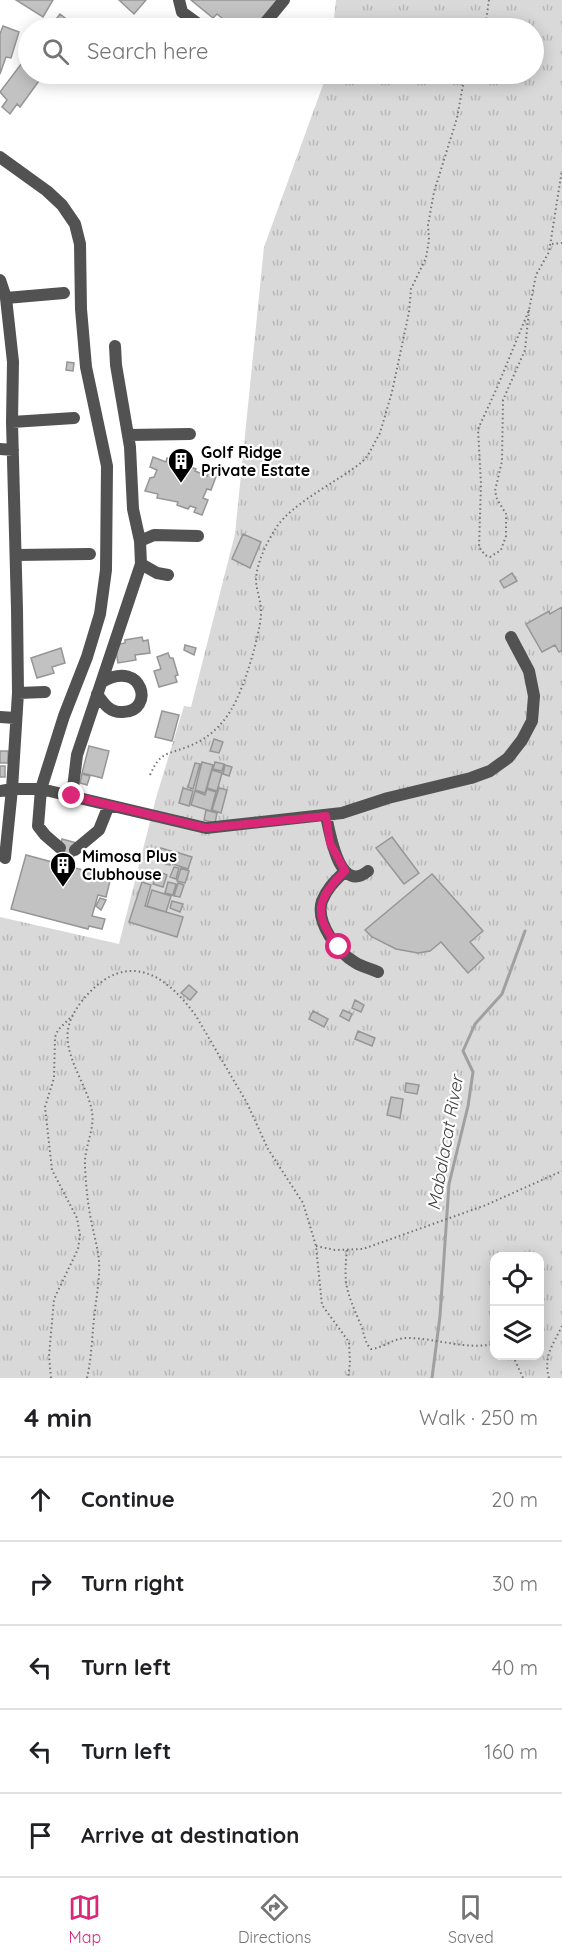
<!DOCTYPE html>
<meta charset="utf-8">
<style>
:root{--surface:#fff;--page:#f2f2f2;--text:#202124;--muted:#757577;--line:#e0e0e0;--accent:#db2777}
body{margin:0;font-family:Quicksand,sans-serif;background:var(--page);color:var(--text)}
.controls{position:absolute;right:18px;bottom:18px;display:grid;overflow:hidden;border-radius:12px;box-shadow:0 3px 15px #0003}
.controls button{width:54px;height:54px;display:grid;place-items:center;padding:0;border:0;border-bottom:2px solid var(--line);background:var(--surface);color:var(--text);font:30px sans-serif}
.stop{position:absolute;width:18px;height:18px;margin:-14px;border:4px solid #db2777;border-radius:50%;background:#fff}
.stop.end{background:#db2777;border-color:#fff;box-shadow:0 2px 6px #0008}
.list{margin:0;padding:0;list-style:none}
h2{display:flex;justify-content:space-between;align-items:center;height:78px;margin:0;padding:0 24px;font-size:26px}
h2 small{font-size:20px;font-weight:400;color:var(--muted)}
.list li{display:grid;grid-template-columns:39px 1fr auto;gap:18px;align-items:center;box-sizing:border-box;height:84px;padding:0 24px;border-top:2px solid var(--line)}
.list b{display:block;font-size:22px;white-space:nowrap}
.list em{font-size:20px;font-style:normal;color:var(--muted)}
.icon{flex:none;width:33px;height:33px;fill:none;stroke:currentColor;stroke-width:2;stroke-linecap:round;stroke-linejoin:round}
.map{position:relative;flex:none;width:562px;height:1378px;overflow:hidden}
.search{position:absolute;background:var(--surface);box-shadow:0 3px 15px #0003;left:18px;right:18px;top:18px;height:66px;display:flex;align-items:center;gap:15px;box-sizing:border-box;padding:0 21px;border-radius:33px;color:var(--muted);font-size:22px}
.sheet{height:498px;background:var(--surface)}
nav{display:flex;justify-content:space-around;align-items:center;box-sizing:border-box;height:84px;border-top:2px solid var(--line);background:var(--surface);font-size:16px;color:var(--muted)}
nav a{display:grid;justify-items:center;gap:3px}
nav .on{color:var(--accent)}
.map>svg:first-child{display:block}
.grass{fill:url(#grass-tufts);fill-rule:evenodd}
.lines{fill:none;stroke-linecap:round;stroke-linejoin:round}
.stream{stroke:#a0a0a0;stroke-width:3}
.building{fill:#c2c2c2;stroke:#969696;stroke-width:1.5}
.path{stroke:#747474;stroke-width:2;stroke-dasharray:1.5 3;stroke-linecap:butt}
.minor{stroke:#525252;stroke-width:12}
.route{stroke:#db2777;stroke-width:8}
.labels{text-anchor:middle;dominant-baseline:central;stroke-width:4.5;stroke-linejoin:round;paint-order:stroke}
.poi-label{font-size:16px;font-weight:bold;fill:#000;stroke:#fff;text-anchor:start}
.water-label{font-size:18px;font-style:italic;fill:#414141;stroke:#fff}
</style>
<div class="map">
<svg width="562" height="1378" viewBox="0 0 562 1378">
<defs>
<pattern id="grass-tufts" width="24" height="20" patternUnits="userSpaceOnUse" patternTransform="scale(1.5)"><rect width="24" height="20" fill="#d9d9d9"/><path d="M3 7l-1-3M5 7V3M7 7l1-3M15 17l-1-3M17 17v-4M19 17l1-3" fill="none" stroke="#b8b8b8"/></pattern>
</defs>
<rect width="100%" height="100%" fill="#fff"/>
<path class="grass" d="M 336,0 L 562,0 L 562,1378 L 0,1378 L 0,917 L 119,944 L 156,798 L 184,706 L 191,707 L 235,534 L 264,247 L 327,74 L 534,74 L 534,28 L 333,28 ZM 494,1256 L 540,1256 L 540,1356 L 494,1356 Z"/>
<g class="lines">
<path class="stream" d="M 432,1378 L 440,1316 L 449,1184 L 468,1106 L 473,1072 L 463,1051 L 475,1024 L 502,994 L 525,931"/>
</g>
<path class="building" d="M 16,0 L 53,0 L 43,17 Z
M 119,0 L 146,0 L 134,14 Z
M 191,0 L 278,0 L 253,28 L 234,28 L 217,14 L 213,18 Z
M 60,14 L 78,28 L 49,28 Z
M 3,26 L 19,32 L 11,58 L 6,57 L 0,74 L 0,34 Z
M 28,55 L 28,74 L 44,74 L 20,107 L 17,104 L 10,114 L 2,107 L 7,100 L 0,92 Z
M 261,74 L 275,74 L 277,76 L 264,81 Z
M 67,362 L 74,363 L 73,371 L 66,370 Z
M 153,457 L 166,462 L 167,458 L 196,469 L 195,471 L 207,476 L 209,471 L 217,474 L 211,490 L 207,489 L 203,498 L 208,500 L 202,515 L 194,512 L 196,508 L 190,506 L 188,509 L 177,505 L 178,502 L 157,498 L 158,494 L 145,491 L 150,478 L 154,477 L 157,470 L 150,467 Z
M 243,534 L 261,542 L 250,568 L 232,559 Z
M 512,573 L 517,581 L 504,588 L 500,581 Z
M 562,607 L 562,650 L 559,652 L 555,645 L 542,652 L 526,624 L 549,611 L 550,614 Z
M 142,637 L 143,641 L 148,640 L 150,653 L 135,655 L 136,660 L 118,663 L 115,645 L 125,643 L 125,640 Z
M 185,645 L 196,648 L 194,655 L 184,650 Z
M 61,648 L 65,663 L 52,667 L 54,673 L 37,678 L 31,658 Z
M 168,653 L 170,658 L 173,658 L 178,675 L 175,676 L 177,682 L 159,687 L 154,671 L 161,669 L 157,657 Z
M 162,711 L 179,715 L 172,741 L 155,737 Z
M 214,739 L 223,742 L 219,753 L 210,751 Z
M 89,746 L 109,751 L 102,778 L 82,773 Z
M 0,751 L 8,751 L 8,763 L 0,763 Z
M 202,762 L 213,765 L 205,793 L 195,790 Z
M 215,762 L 224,764 L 222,771 L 213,769 Z
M 195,763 L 200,764 L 193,789 L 188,787 Z
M 225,765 L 232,767 L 229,776 L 223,774 Z
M 0,766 L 5,766 L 5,777 L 0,777 Z
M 212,770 L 222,773 L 217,791 L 207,788 Z
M 82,774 L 90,776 L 87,785 L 80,783 Z
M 183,788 L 193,791 L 189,806 L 179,803 Z
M 219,788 L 227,790 L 221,813 L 212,810 Z
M 207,789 L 216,792 L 211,811 L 191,805 L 195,791 L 205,795 Z
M 206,810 L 217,813 L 215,823 L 204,820 Z
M 392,837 L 419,873 L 404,884 L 376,848 Z
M 62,839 L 77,843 L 71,867 L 103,875 L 102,879 L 110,881 L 106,897 L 98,895 L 92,916 L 105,919 L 102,929 L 89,926 L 88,929 L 11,909 L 26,855 L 56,863 Z
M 161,848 L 174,852 L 170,865 L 157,861 Z
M 176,852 L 192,857 L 188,869 L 173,864 Z
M 174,867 L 179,868 L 176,879 L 170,877 Z
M 181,868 L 189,871 L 185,883 L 177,881 Z
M 157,871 L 167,875 L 163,887 L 153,884 Z
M 432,874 L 483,931 L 470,942 L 484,958 L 468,973 L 441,942 L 430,951 L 418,953 L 396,949 L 372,937 L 365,930 Z
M 142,882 L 151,885 L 145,906 L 183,917 L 177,937 L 129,922 Z
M 168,882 L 176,884 L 173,895 L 165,893 Z
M 178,883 L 184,885 L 180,897 L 174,896 Z
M 152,890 L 171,896 L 166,912 L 147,906 Z
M 100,898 L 106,900 L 101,910 L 96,906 Z
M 172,901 L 183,904 L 180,912 L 170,908 Z
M 189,985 L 197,992 L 190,1000 L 181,993 Z
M 355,1000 L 364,1005 L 361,1012 L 352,1008 Z
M 343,1010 L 352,1014 L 349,1021 L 340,1016 Z
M 313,1011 L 328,1019 L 324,1027 L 309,1019 Z
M 358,1031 L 375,1038 L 372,1046 L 355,1039 Z
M 406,1083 L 419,1085 L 417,1094 L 405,1092 Z
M 391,1097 L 403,1099 L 400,1118 L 387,1115 Z"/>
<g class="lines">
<path class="path" d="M 485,28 L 489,0
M 552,244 L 562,243
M 529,310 L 525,350 L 503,400 L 502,461 L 495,491 L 497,499 L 506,514 L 506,536 L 501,550 L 490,557 L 485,555 L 479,547 L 481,484 L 478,429 L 496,390 L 529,310 L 536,275 L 549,252 L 562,170
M 150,775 C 160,752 166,755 187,747 C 206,740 221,727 231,710 C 244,689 259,638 261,615 C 262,602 256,591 256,579 C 257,562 267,542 276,528 C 292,503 337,482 362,462 L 368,455 L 380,433 L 392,392 L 409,312 L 411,289 L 426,258 L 429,240 L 428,225 L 434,192 L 457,118 L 465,74
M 316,1246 L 335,1250 L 363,1249 L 486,1205 L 562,1171
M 347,1250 C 343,1285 347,1292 360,1323 C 364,1331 364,1342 371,1349 C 383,1348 394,1338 406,1338 C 436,1338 465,1350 494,1344
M 513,1356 L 523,1378
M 51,1378 L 49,1356 L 54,1299 L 78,1249 L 80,1235 L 77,1218 L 52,1170 L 45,1107 L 54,1078 L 55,1037 L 58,1030 L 73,1015
M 87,1378 C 92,1356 92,1333 95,1310 C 97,1293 100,1277 99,1260 C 98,1250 95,1239 93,1229 C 88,1208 86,1187 85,1166 C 84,1147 95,1130 92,1112 C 88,1085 61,1054 69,1025 C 73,1011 84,997 95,987 C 135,952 170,980 196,1016 L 247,1103 L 268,1149 L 303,1203 L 316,1246 L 322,1305 L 349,1342 L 350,1363 L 348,1378
M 549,1378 C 543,1356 553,1345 562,1326"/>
<path class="minor" d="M 179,0 L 182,12 L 204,28
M 261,28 L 284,0
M 0,157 L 47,191 L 62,205 L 75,224 L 80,244 L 81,309 L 86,367 L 107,466 L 106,570 L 100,614 L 87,657 L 64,716 L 41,789 L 38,826 L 45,835 L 60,848
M 0,280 L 6,298 L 13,362 L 12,422 L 17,609 L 18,693 L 12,789 L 5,858
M 6,298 L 64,293
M 12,422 L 74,418
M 128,435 L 190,434
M 0,449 L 13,450
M 140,541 L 154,535 L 198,536
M 16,555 L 90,554
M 141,564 L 157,573 L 168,575
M 18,693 L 45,692
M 97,694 C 104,704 110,713 123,712 C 155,712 144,658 102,682
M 0,717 L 15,718
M 0,791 L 12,789 L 41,789 L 206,828 L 342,813 L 388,798 L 471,778 L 490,771 L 508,758 L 522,740 L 532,721 L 534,696 L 529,671 L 511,637
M 72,796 L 77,755 L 141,564 L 140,541 L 133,509 L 130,447 L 116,365 L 115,346
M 326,816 C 330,833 339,895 368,871
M 75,850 L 99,830 L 109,805
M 345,871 C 336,880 327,888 322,901 C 315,922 338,953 356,963 C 363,967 371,969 378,972"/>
</g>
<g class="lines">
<path class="route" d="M 72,796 L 206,828 L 326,816 L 330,843 L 345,871 C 316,899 312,915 339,947"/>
</g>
<defs>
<g id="building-pin" transform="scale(1.35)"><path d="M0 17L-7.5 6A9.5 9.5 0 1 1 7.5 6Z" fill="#000" stroke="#fff"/><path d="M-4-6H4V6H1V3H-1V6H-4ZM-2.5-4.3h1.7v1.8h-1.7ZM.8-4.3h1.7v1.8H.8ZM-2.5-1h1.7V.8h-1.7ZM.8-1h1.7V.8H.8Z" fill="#fff"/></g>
</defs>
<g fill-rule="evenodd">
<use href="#building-pin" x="181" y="461"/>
<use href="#building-pin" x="63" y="865"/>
</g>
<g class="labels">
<g class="poi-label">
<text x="201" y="452">Golf Ridge<tspan x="201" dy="18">Private Estate</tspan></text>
<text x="82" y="856">Mimosa Plus<tspan x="82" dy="18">Clubhouse</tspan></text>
</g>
<g class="water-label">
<text transform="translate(445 1143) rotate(-80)">Mabalacat River</text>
</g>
</g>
</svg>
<div class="controls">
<button><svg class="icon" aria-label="locate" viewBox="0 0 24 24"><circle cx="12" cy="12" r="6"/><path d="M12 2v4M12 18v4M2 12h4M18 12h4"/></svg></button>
<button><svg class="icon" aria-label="layers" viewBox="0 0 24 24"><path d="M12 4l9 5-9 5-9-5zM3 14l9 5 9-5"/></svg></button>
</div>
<div class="stop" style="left:339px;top:947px"></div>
<div class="stop end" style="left:72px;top:796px"></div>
<div class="search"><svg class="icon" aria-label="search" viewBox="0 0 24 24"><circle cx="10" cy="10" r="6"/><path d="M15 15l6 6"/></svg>Search here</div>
</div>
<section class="sheet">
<h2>4 min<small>Walk · 250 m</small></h2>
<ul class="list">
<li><svg class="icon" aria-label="ahead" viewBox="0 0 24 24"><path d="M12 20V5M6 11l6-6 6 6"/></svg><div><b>Continue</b></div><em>20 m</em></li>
<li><svg class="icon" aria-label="right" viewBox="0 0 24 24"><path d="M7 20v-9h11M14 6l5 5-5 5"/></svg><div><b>Turn right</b></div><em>30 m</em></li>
<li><svg class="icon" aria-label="left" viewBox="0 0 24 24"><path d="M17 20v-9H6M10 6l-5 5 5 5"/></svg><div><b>Turn left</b></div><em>40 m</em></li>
<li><svg class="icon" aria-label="left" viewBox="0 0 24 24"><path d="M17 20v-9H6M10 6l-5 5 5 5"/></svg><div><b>Turn left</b></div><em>160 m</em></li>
<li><svg class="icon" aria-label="arrive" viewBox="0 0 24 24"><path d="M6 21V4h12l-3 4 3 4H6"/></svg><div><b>Arrive at destination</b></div></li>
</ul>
</section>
<nav>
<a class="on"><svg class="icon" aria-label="map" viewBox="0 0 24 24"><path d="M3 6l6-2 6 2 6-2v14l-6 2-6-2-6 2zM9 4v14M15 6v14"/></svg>Map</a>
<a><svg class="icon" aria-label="directions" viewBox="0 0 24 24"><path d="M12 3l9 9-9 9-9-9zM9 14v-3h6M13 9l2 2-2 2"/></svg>Directions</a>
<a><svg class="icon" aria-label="saved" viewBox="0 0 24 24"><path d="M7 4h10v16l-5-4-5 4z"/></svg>Saved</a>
</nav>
